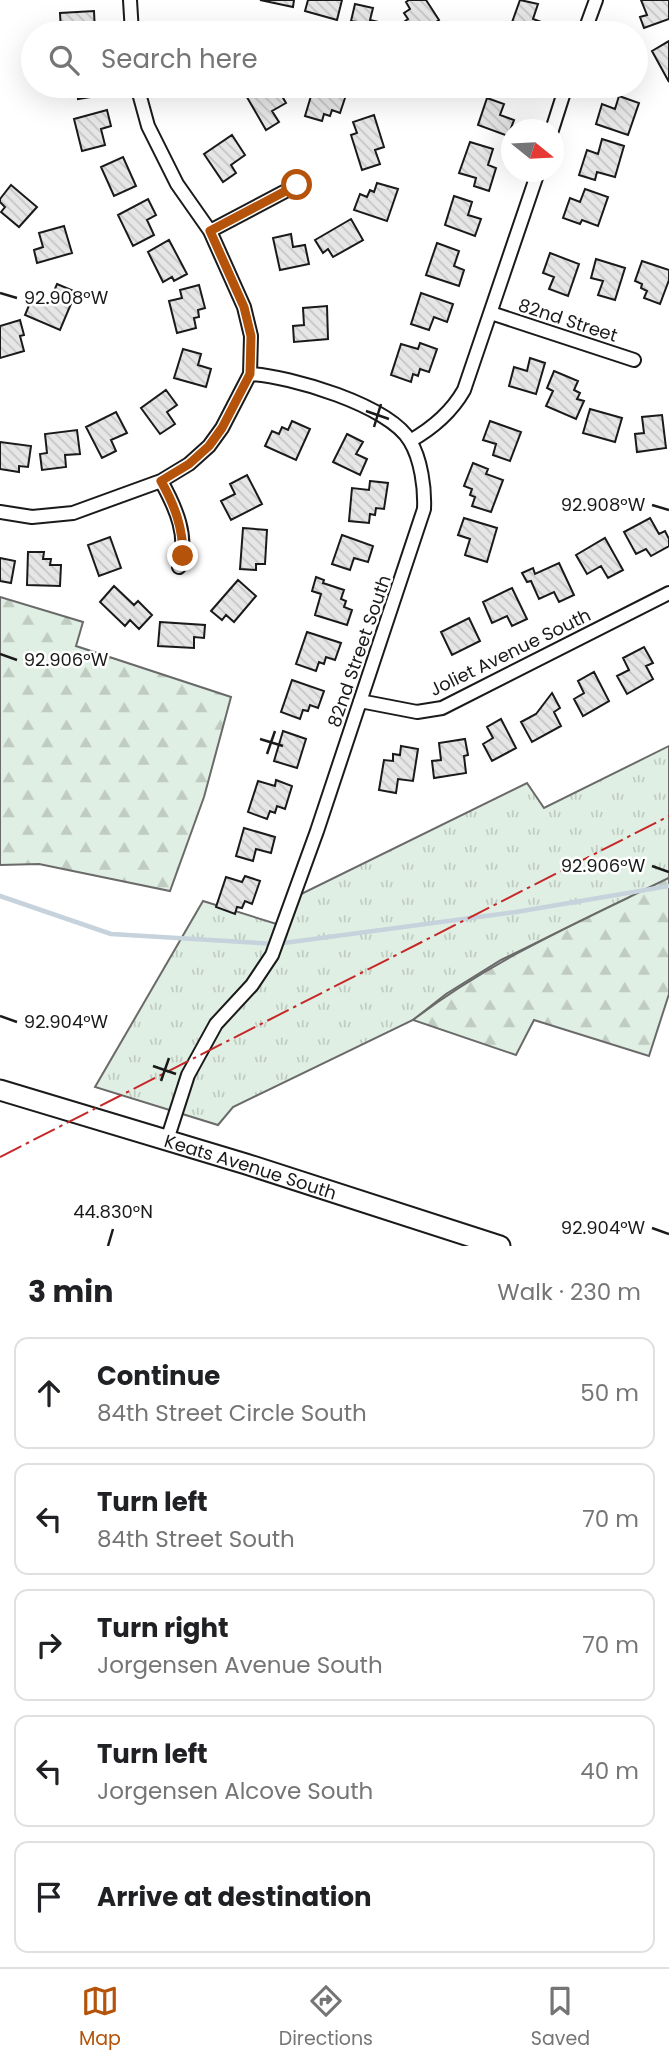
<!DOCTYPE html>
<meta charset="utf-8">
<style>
:root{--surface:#fff;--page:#f2f2f2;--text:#202124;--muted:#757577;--line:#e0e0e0;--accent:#b45309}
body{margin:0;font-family:Poppins,sans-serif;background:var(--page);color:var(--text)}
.compass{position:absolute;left:501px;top:119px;width:63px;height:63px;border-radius:50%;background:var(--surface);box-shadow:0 7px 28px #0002;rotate:108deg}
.stop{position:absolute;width:21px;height:21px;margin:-16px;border:5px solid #b45309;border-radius:50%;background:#fff}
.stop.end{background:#b45309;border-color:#fff;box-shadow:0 2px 7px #0008}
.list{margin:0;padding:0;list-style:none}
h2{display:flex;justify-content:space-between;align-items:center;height:91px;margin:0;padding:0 28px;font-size:30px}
h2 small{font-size:23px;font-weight:400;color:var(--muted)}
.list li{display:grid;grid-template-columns:46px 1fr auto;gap:21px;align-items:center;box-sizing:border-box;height:112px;margin:0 14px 14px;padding:0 14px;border:2px solid var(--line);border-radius:14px}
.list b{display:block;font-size:26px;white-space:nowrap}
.list p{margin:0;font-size:23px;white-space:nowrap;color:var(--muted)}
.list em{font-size:23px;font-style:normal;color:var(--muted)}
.icon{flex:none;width:38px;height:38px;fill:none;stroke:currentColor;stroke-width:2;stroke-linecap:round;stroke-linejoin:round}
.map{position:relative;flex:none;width:669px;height:1246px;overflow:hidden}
.search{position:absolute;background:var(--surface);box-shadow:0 7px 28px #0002;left:21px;right:21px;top:21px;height:77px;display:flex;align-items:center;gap:18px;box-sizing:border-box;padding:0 24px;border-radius:38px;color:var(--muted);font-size:26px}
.sheet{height:721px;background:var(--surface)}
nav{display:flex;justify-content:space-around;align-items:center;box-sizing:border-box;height:98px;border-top:2px solid var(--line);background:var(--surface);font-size:19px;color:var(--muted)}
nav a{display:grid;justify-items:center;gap:4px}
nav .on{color:var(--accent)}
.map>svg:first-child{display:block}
.grass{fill:url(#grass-tufts);stroke:#6a6a6a;stroke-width:2}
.forest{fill:url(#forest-firs);stroke:#6a6a6a;stroke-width:2}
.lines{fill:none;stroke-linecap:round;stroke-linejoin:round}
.stream{stroke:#c6d2dc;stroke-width:4.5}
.building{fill:url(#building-back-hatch);stroke:#1a1a1a;stroke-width:2}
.street-casing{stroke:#1a1a1a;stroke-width:16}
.secondary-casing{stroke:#1a1a1a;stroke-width:23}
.street{stroke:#fff;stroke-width:12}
.secondary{stroke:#fff;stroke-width:19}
.power{stroke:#c62828;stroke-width:2;stroke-dasharray:24 5 3.5 5;stroke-linecap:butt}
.route{stroke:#b45309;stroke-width:9}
.ticks{fill:none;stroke:#1a1a1a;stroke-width:2.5}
.labels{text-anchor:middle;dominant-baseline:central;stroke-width:5;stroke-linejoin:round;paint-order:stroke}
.street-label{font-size:18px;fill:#1a1a1a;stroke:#fff}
.ticks-label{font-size:18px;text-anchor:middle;fill:#1a1a1a;stroke:#fff;stroke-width:5;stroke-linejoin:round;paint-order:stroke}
</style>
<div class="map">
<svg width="669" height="1246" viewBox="0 0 669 1246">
<defs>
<pattern id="grass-tufts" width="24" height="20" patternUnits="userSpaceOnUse" patternTransform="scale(1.75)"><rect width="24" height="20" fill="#e0efe3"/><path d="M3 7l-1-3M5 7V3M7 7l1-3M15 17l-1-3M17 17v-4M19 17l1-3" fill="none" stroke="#c0ccc2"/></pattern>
<pattern id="forest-firs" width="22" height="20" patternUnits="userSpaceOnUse" patternTransform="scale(1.75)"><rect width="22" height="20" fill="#e0efe3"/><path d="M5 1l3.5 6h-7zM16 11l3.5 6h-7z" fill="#c0ccc2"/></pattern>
<pattern id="building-back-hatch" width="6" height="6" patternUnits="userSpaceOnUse" patternTransform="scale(1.75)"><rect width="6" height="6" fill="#e6e6e6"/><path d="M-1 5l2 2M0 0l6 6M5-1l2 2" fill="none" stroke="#c5c5c5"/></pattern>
</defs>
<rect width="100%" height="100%" fill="#fff"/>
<path class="grass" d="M 669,746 L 669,878 L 501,960 L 446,994 L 413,1020 L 233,1107 L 218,1125 L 95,1087 L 203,901 L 283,926 L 293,898 L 527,783 L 544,808 Z"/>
<path class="forest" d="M 0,597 L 83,622 L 76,646 L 231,697 L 204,797 L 170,891 L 39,864 L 0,865 Z
M 669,878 L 669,994 L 649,1056 L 534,1020 L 516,1055 L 413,1020 C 491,960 581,921 669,878 Z"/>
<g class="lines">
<path class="stream" d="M 0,896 L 111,934 L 276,944 L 516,912 L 669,886"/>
</g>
<path class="building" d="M 260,0 L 294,0 L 293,7 Z
M 308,0 L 342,0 L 337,20 L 305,11 Z
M 409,0 L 426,0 L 439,20 L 420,33 L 407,33 L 401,24 L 408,19 L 404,13 L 410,9 L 406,2 Z
M 520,0 L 538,4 L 533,19 L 547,24 L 543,33 L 523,33 L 510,28 Z
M 641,0 L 669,0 L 669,19 L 644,28 L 640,17 L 647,15 Z
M 355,4 L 373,8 L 370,20 L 387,24 L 384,33 L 354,33 L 357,22 L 351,21 Z
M 94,11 L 95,33 L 61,33 L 60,13 Z
M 669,41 L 669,82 L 652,51 Z
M 77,86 L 96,86 L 97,96 L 78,99 Z
M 254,86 L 257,86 L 262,94 L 267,91 L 264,86 L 276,86 L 286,103 L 272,111 L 279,122 L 266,130 L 244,92 Z
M 314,86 L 325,86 L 347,92 L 340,113 L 332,110 L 330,116 L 324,114 L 322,121 L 305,116 Z
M 619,96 L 639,103 L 628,135 L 596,124 L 602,104 L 615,109 Z
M 487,98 L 504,104 L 500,115 L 514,120 L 508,136 L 478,125 Z
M 107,110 L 111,126 L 101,129 L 105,145 L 82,151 L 74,119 Z
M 374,115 L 384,147 L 375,150 L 380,164 L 362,170 L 351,135 L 357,133 L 353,122 Z
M 232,135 L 245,155 L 231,165 L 236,173 L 223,182 L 204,154 Z
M 602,139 L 624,146 L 615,177 L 597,172 L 595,180 L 579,175 L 587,150 L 598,154 Z
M 470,142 L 493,149 L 488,165 L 496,168 L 489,191 L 474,186 L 476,178 L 459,173 Z
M 123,157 L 136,186 L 114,196 L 101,167 Z
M 377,183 L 398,189 L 387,221 L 354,210 L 360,194 L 367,197 L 370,190 L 374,192 Z
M 11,185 L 37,207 L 19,227 L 1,212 L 5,207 L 0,202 L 0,199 Z
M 585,189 L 608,197 L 598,226 L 582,220 L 580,224 L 563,218 L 570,198 L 580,202 Z
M 454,196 L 472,202 L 468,215 L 481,219 L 475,236 L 445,225 Z
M 148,199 L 156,215 L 147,220 L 154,235 L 133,246 L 118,215 Z
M 351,219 L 363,240 L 333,257 L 328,249 L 323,253 L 315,240 Z
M 64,226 L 72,253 L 37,263 L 34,250 L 43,247 L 39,233 Z
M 291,234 L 293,247 L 305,245 L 309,264 L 280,270 L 273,238 Z
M 169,240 L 187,274 L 174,281 L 172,277 L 163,282 L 148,252 Z
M 437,243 L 459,251 L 454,266 L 464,270 L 459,286 L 426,275 Z
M 550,253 L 579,264 L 568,296 L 549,289 L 554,277 L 543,273 Z
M 596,259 L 625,268 L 615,300 L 598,295 L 603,281 L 591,278 Z
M 642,261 L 669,270 L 669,280 L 660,304 L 644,298 L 647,291 L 641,288 L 642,284 L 635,281 Z
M 57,284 L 76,292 L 60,330 L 25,315 L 32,298 L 48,305 Z
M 199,285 L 205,308 L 198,310 L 199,317 L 194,318 L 196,328 L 177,333 L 169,301 L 182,298 L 180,290 Z
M 421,293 L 453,304 L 447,322 L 434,317 L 429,330 L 411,324 Z
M 327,306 L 328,339 L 294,342 L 293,326 L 304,325 L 303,308 Z
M 20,320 L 24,335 L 20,336 L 24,351 L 0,358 L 0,326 Z
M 420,343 L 437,349 L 429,372 L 420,369 L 418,376 L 413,374 L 411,382 L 391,375 L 401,344 L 418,349 Z
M 183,349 L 201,354 L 198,365 L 211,369 L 206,387 L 174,378 Z
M 530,358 L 545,363 L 536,394 L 509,386 L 514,367 L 527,371 Z
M 554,371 L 578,381 L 574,390 L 580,393 L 577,399 L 584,401 L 576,419 L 546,406 L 553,391 L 547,388 Z
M 166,390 L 177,405 L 167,412 L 175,424 L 160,434 L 141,408 Z
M 590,409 L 622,418 L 615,442 L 583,433 Z
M 116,412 L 127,433 L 111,440 L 116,451 L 102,458 L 86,427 Z
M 662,415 L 666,448 L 637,452 L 635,434 L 644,433 L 642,417 Z
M 292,421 L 310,429 L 296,460 L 265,446 L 272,431 L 279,434 L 282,427 L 288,430 Z
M 490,421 L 521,432 L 510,461 L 493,455 L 496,444 L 483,440 Z
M 77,430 L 80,454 L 65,455 L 66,467 L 42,470 L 40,454 L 47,453 L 45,434 Z
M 347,434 L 363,442 L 356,454 L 367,459 L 360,475 L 333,462 Z
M 0,442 L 31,446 L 28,467 L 19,466 L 19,472 L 0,469 Z
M 473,463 L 488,469 L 486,474 L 503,480 L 491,512 L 472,506 L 475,497 L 470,495 L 472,489 L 464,486 Z
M 247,475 L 262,504 L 231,520 L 221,501 L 235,494 L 230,484 Z
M 370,481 L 388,483 L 384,509 L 376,508 L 375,515 L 370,514 L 369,523 L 349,521 L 352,488 L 369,490 Z
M 464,518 L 497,528 L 487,562 L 465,555 L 470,539 L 458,535 Z
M 650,518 L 659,534 L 665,531 L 669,539 L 669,546 L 651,556 L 646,549 L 636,554 L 624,532 Z
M 243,528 L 267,530 L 265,564 L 256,564 L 256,570 L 240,569 Z
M 342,535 L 373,546 L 368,562 L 354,558 L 350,570 L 332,564 Z
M 110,537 L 121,568 L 99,576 L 88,545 Z
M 605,538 L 623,570 L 608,578 L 601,566 L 587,574 L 576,555 Z
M 28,552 L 44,552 L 43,559 L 51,559 L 50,565 L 61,565 L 60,586 L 27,585 Z
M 0,558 L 15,561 L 11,583 L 0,581 Z
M 559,563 L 574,595 L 559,602 L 554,592 L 539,599 L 531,581 L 527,582 L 522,573 L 533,568 L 535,574 Z
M 316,577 L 324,580 L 323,583 L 344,590 L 341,599 L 346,601 L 344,607 L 352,610 L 347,625 L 315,615 L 321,594 L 312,591 Z
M 238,580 L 256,596 L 234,622 L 226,615 L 222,620 L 211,611 Z
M 114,586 L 134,605 L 138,601 L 152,615 L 139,629 L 130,620 L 125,626 L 100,602 Z
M 512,588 L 527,619 L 512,626 L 507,616 L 492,623 L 483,602 Z
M 469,618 L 480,641 L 452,655 L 441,632 Z
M 160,622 L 205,625 L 204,638 L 194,637 L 194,648 L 158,646 Z
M 307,632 L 341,643 L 335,660 L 326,657 L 324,664 L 319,662 L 316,671 L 296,664 Z
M 644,647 L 653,663 L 646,666 L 653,679 L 627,694 L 617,676 L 629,670 L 623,658 Z
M 594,672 L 609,701 L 583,716 L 574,699 L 584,693 L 578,681 Z
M 292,680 L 324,691 L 318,708 L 310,705 L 308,711 L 303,710 L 300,719 L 281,712 Z
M 552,693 L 560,708 L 554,712 L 561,726 L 532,742 L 521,722 L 536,714 Z
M 501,719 L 516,748 L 492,761 L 483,744 L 493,738 L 487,727 Z
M 283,731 L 306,739 L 297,768 L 274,761 Z
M 465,739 L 468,755 L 464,756 L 466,773 L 434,778 L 432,761 L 441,760 L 439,743 Z
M 401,746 L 418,749 L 413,781 L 398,779 L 396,793 L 379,790 L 384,760 L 393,761 L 393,754 L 400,755 Z
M 276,780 L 292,786 L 285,809 L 277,806 L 275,813 L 270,811 L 267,819 L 248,812 L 258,781 L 275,786 Z
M 244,828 L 275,837 L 271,853 L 256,849 L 253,861 L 236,856 Z
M 245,876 L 260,881 L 252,904 L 245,901 L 242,908 L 237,907 L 235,914 L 216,907 L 226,877 L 242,882 Z"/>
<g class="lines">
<g class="street-casing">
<path id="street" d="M 130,0 L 132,33
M 584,33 L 596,0
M 552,130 L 566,86
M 210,231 L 297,185
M 491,313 L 634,360
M 410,441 C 433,428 451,413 464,390 L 538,172
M 161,481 C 176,508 189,537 179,567
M 0,512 L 32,517 L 73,513 L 161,481 L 189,464 L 209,446 L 222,428 L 250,374 L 251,336 L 244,307 L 210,231 L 177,184 L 148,126 L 137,86
M 360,701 L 417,712 L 442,708 L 669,593
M 167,1140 L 188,1075 L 216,1024 L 252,985 L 272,955 L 317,831 L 424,509 C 425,488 421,459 410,441 C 389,405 290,376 250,374"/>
</g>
<g class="secondary-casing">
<g id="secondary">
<path id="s1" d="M 0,1090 L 246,1164 L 500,1246"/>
</g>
</g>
<use href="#street" class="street"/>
<use href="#secondary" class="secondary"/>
<path class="power" d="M 0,1157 L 669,816"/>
</g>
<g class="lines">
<path class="route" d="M 183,556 C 183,528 175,506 161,481 L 189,464 L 209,446 L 222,428 L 250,374 L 251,336 L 244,307 L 210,231 L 297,185"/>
</g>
<path class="ticks" d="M 0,293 L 17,298M 366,411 L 389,419M 374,427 L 381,404M 652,505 L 669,510M 0,654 L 17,660M 260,739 L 283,746M 267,754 L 275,731M 652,866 L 669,872M 0,1016 L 17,1022M 153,1066 L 176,1074M 161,1081 L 169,1058M 652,1228 L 669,1234M 108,1246 L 113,1229"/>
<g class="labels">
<g class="street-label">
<text transform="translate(568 320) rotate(18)">82nd Street</text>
<text transform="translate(359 651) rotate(-71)">82nd Street South</text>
<text transform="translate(510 652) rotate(-26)">Joliet Avenue South</text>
<text stroke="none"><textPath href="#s1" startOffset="262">Keats Avenue South</textPath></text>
</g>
</g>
<g class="ticks-label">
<text x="66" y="304">92.908°W</text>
<text x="603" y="511">92.908°W</text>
<text x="66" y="666">92.906°W</text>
<text x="603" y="872">92.906°W</text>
<text x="66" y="1028">92.904°W</text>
<text x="113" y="1218">44.830°N</text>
<text x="603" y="1234">92.904°W</text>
</g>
</svg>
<svg class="compass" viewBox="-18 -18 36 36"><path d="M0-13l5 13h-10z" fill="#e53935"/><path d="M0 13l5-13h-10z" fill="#757577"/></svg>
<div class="stop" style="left:297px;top:185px"></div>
<div class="stop end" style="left:183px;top:556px"></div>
<div class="search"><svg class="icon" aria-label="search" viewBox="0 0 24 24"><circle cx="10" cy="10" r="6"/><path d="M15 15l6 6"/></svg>Search here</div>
</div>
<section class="sheet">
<h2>3 min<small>Walk · 230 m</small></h2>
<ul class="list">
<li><svg class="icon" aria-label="ahead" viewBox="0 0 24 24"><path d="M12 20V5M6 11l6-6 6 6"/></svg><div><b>Continue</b><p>84th Street Circle South</p></div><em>50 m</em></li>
<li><svg class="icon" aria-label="left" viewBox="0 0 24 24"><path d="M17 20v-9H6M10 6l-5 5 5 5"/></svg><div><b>Turn left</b><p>84th Street South</p></div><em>70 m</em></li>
<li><svg class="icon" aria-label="right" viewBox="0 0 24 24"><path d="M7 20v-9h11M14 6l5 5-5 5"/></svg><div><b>Turn right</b><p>Jorgensen Avenue South</p></div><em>70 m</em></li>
<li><svg class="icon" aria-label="left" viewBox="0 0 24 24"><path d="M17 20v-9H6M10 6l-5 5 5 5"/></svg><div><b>Turn left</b><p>Jorgensen Alcove South</p></div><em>40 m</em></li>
<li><svg class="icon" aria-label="arrive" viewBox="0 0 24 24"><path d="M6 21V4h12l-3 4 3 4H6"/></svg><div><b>Arrive at destination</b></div></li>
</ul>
</section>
<nav>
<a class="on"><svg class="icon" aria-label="map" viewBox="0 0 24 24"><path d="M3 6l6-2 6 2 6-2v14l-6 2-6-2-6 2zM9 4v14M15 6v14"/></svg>Map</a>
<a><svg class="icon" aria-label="directions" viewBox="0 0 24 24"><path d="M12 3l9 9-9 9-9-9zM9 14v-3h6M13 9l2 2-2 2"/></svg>Directions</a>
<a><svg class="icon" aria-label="saved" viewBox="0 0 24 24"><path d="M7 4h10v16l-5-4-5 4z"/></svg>Saved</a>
</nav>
